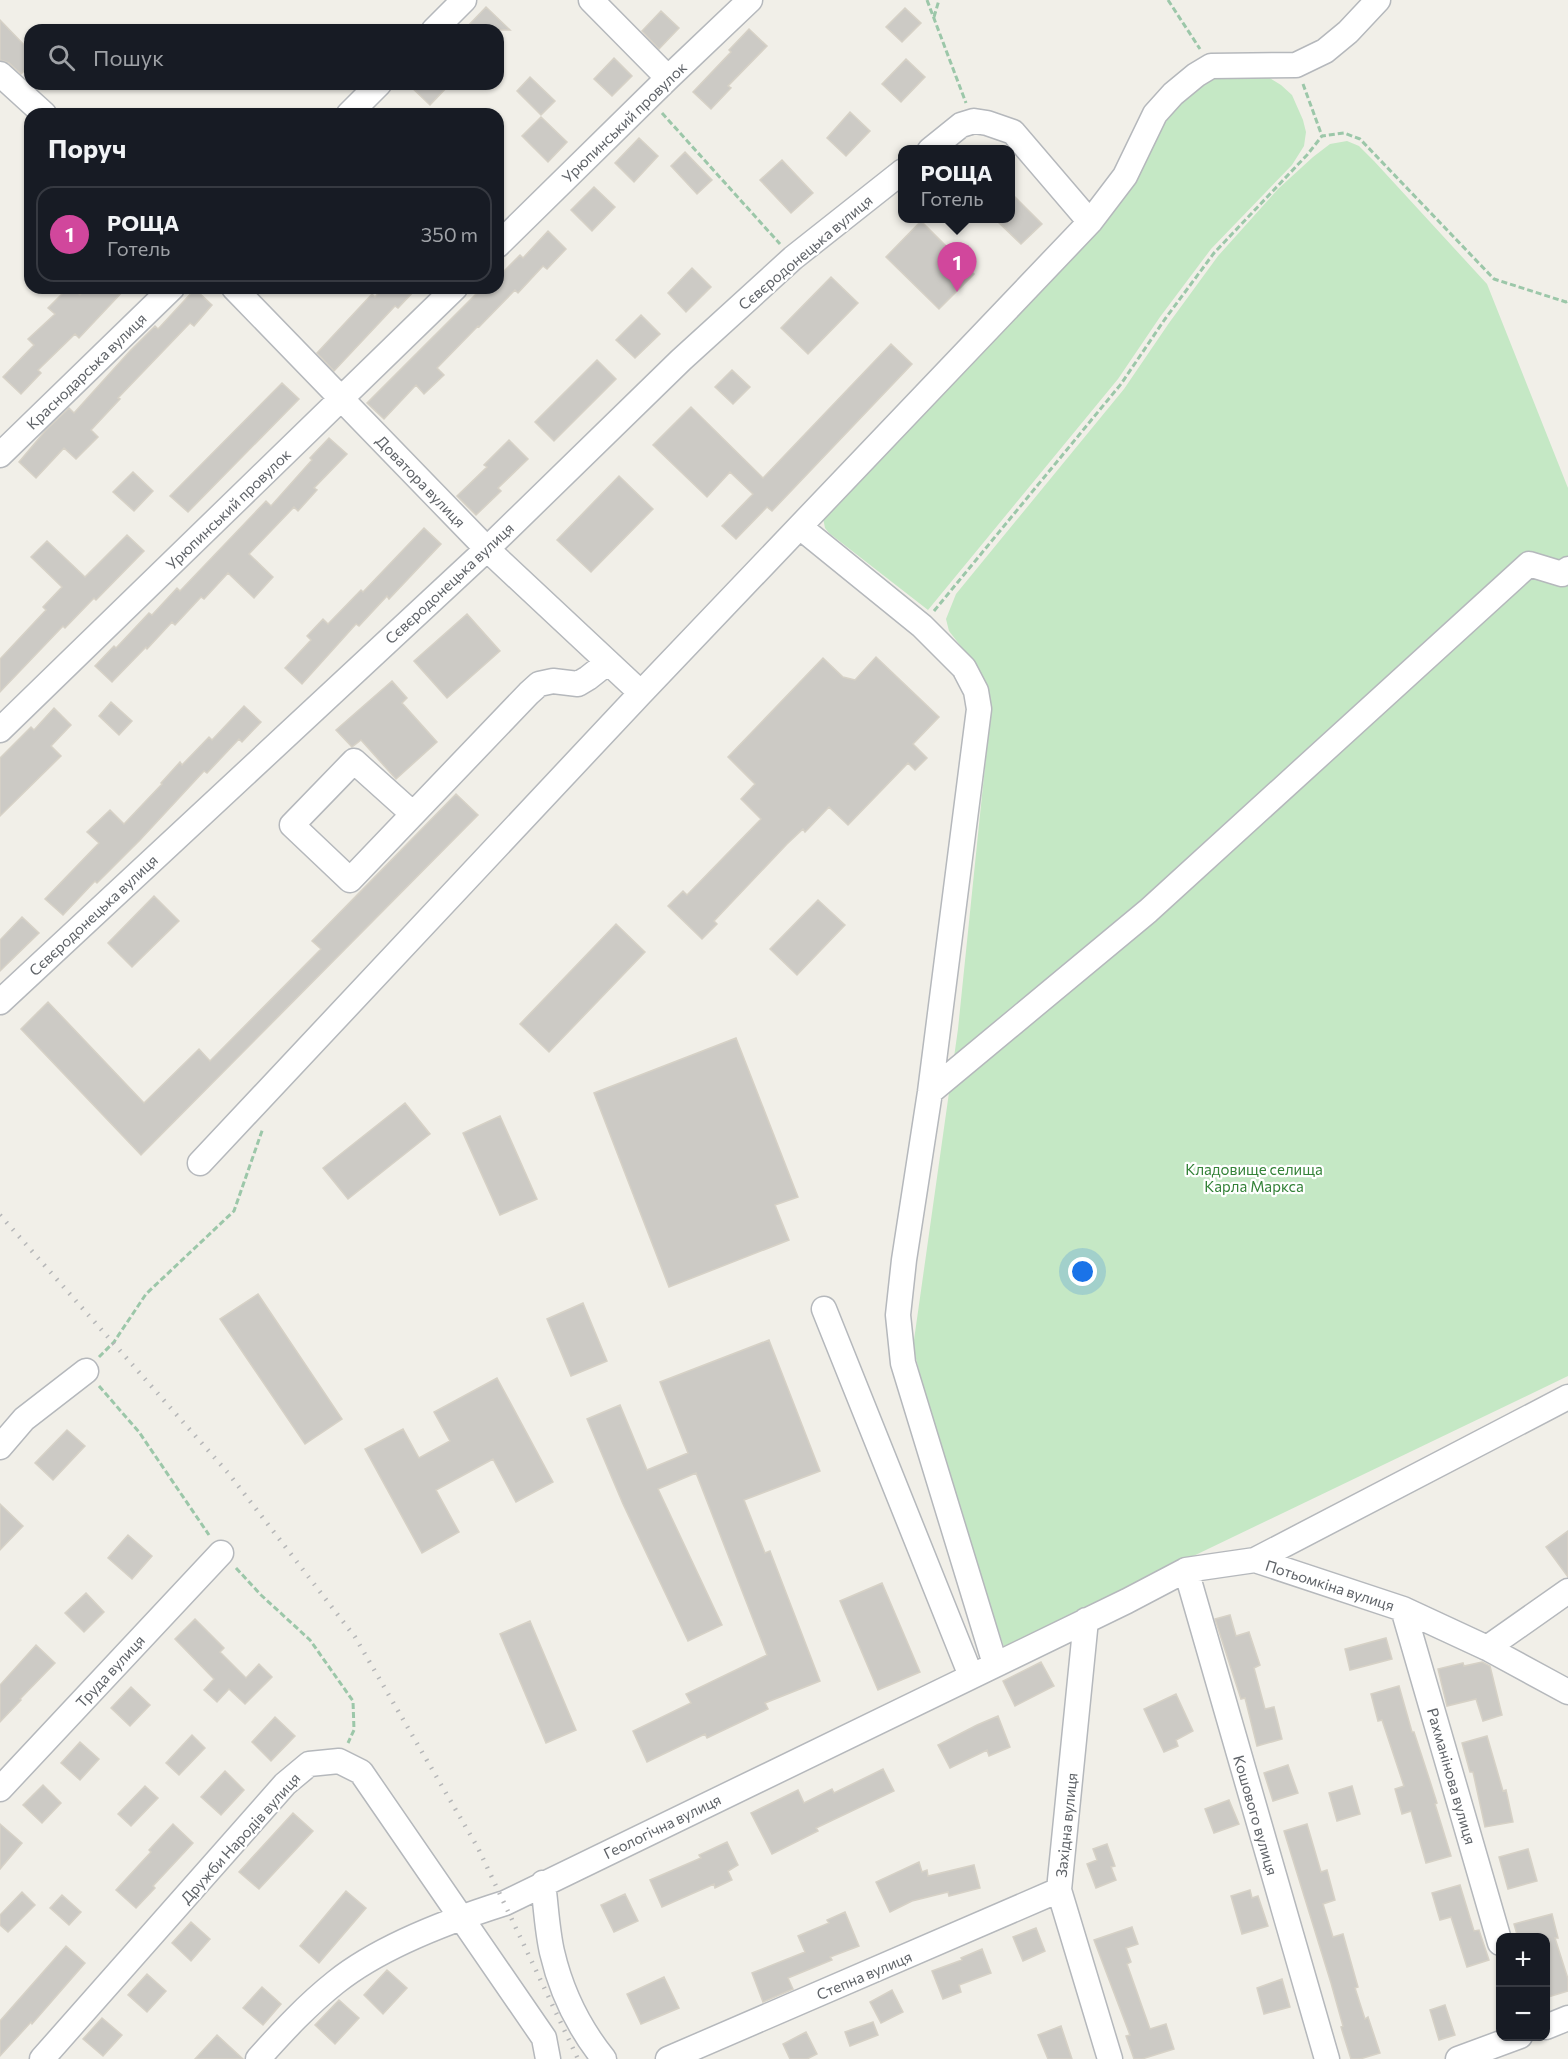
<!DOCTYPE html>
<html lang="uk">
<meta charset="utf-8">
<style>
:root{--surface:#171b24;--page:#242831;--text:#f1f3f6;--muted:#9ea1a6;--line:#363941;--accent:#0f766e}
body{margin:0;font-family:Commissioner,sans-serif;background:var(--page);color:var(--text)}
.controls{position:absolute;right:18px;bottom:18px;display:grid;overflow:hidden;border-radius:12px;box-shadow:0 2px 4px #0004}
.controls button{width:54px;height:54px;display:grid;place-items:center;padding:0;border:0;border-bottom:2px solid var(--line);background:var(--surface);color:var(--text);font:30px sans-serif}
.you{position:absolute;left:1083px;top:1272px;width:21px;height:21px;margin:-15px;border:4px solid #fff;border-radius:50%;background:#1a73e8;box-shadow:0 0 0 9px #1a73e833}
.badge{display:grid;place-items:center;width:39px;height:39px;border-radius:50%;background:var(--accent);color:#fff;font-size:20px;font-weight:700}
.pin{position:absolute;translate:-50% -50px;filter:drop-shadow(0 2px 3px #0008)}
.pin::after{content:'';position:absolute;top:32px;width:21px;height:18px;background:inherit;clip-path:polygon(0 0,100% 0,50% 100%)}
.popup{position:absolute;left:898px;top:145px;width:117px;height:78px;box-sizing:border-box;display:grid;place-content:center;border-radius:12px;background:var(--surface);filter:drop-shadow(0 2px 4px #0005);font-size:20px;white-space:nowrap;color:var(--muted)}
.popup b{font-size:22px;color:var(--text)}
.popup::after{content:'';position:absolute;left:50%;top:100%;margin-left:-12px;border:12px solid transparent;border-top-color:var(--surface)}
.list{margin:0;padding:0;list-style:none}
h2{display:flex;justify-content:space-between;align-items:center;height:78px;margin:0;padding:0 24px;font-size:26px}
h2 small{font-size:20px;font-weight:400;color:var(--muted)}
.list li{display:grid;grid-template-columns:39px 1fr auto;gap:18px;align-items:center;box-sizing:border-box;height:96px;margin:0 12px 12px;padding:0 12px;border:2px solid var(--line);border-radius:18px}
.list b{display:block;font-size:22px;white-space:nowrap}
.list p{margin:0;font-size:20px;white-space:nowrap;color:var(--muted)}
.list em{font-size:20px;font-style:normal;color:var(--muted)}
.icon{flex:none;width:33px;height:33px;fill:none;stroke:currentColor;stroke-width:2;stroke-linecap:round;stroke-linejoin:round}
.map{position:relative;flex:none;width:1568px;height:2059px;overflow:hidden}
.search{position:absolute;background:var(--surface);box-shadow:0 2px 4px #0004;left:24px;top:24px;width:480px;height:66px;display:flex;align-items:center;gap:15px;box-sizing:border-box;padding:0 21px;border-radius:18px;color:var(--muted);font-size:22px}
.panel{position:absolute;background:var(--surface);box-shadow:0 2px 4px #0004;left:24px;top:108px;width:480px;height:186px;border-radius:18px}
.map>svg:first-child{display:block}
.green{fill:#c5e8c5}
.building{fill:#cccac5;stroke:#d6d1c6;stroke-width:1.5}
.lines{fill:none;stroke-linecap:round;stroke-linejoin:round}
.minor-casing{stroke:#b5b8bc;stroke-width:27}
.path{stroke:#9cc7a9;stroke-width:3;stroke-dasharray:6 3;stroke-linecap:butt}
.minor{stroke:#fff;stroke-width:24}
.rail{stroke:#b6b7b8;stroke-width:4.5;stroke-dasharray:1.5 8;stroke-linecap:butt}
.labels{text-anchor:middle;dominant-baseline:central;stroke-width:4.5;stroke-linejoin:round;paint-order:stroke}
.street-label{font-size:15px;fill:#5f6368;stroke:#fff}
.park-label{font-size:15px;fill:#348238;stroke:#fff}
</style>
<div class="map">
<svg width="1568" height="2059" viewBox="0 0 1568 2059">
<rect width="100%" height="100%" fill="#f1efe8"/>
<path class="green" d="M 1265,75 L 1281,85 L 1292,95 L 1303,120 L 1306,132 L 1304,146 L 1292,165 L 1211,249 L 1160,317 L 1118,379 L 928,610 L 829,533 L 825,528 L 823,518 L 1178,104 L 1200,86 L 1215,78 Z
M 1347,141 L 1359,146 L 1374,161 L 1487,284 L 1568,488 L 1568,1376 L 1004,1647 L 949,1487 L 913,1347 L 958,1029 L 991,708 L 988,689 L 980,671 L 949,631 L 946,619 L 956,594 L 1124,389 L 1169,323 L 1218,256 L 1278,189 L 1313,157 L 1330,144 Z"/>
<path class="building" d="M 486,7 L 510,30 L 464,30 Z
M 905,8 L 921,23 L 902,42 L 886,27 Z
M 661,11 L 679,28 L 659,49 L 642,31 Z
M 0,20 L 30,51 L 30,65 L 21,74 L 9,63 L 0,60 Z
M 749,29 L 767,46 L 728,86 L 731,88 L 711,109 L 693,92 L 731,52 L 729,50 Z
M 614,58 L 632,76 L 612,96 L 594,79 Z
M 906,59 L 925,77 L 901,102 L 882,84 Z
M 530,77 L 555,101 L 541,115 L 517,91 Z
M 408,84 L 450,84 L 430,105 Z
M 850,112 L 870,131 L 846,156 L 827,138 Z
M 541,117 L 567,142 L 548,162 L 522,136 Z
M 639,138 L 658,156 L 634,182 L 615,163 Z
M 685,152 L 712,180 L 697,194 L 671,166 Z
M 782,160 L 813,193 L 791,213 L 760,180 Z
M 594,187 L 615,207 L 592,231 L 571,210 Z
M 1011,193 L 1042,224 L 1021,244 L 995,219 L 1011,219 Z
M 921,221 L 974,274 L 939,309 L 886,257 Z
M 548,231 L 566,249 L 547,269 L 543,266 L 518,293 L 515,290 L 479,327 L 478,326 L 437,368 L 444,375 L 424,394 L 416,385 L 384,419 L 367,403 L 481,289 L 484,292 L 488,288 L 498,288 L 498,277 L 520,255 L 523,258 Z
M 692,268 L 711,287 L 686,312 L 668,293 Z
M 831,277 L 858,303 L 808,354 L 781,328 Z
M 68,288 L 73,288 L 80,295 L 86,288 L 126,288 L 79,338 L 75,334 L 38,370 L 41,373 L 21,394 L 3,377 L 34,345 L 28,339 L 55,314 L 48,308 Z
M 383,288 L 417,288 L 398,308 L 395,306 L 334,371 L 317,353 L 372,294 L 375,297 Z
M 195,289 L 212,305 L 194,326 L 190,323 L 118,398 L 120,399 L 91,430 L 98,437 L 76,459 L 64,448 L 36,478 L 19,462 L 46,430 L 69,408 L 74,413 L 130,351 L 155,326 L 158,329 Z
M 641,315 L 660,334 L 635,358 L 616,340 Z
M 891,344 L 912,364 L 772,511 L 767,507 L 736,539 L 722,526 L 753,494 L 730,472 L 707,497 L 653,445 L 691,407 L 763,478 Z
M 597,360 L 616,379 L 554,441 L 535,422 Z
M 732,370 L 750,387 L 733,404 L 715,387 Z
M 282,383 L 299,399 L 188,512 L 170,496 Z
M 329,438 L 347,454 L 314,488 L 317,490 L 298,511 L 294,507 L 249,554 L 273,577 L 254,598 L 228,573 L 204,599 L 201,597 L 175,625 L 172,622 L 147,649 L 146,647 L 112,682 L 95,666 L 114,646 L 116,648 L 149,613 L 152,615 L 177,588 L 180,591 L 266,501 L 271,506 L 312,460 L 310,458 Z
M 509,440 L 528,459 L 498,488 L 501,491 L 476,515 L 457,496 L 487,467 L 484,465 Z
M 133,472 L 153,491 L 134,511 L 113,492 Z
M 619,476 L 653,509 L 591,572 L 557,540 Z
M 424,528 L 441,544 L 389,599 L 387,596 L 359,626 L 356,624 L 302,684 L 285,668 L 311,640 L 307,636 L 323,619 L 328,624 L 361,590 L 363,592 Z
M 127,535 L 144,551 L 96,600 L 94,598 L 65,628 L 63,626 L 0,692 L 0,659 L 46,610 L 43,607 L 62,587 L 31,557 L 47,541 L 85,577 Z
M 467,614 L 500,651 L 447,698 L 414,661 Z
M 876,657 L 939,717 L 913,744 L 927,758 L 915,770 L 908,763 L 848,825 L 829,807 L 805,832 L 803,829 L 787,844 L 714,921 L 717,924 L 702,939 L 668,906 L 683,891 L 687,895 L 761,819 L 741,799 L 755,784 L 728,757 L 823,658 L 843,677 L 855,680 Z
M 392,681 L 407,698 L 402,703 L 437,742 L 396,779 L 361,740 L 352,747 L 336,730 Z
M 111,702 L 132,721 L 119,735 L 99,716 Z
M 244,706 L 261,722 L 242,742 L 239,739 L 207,773 L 204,771 L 140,840 L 97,883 L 95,881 L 63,915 L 45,899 L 99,843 L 87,832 L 110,810 L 124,824 L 162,784 L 161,783 L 180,762 L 182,765 L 209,737 L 212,740 Z
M 54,708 L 71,725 L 51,746 L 61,756 L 0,816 L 0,758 L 31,727 L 34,730 Z
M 456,794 L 478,815 L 141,1155 L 21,1029 L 48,1002 L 144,1103 L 199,1049 L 210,1061 L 321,949 L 312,941 Z
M 154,896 L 179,921 L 132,967 L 108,943 Z
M 818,900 L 845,925 L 797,975 L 770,949 Z
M 22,917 L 39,933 L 0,971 L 0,940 Z
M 616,924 L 645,952 L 549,1052 L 520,1024 Z
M 736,1038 L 798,1197 L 775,1205 L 789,1240 L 669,1287 L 594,1093 Z
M 405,1103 L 430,1134 L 348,1199 L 323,1168 Z
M 500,1116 L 537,1199 L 500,1215 L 463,1133 Z
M 258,1294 L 342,1419 L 305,1444 L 220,1319 Z
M 583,1303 L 607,1361 L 571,1376 L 547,1319 Z
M 769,1340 L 820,1471 L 744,1500 L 765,1553 L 770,1551 L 820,1681 L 765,1703 L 768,1709 L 707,1738 L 705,1734 L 647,1762 L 633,1731 L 691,1703 L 686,1694 L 767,1655 L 696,1473 L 658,1489 L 722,1625 L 688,1641 L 623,1504 L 587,1419 L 620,1405 L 647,1470 L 688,1453 L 660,1382 Z
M 497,1378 L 553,1482 L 516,1502 L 493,1459 L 436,1490 L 459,1532 L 422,1553 L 365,1449 L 403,1429 L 419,1458 L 450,1441 L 434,1412 Z
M 67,1430 L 85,1446 L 53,1480 L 35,1463 Z
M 0,1504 L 23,1526 L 0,1550 Z
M 1568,1531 L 1568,1577 L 1546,1547 Z
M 128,1535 L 152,1556 L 132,1579 L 108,1558 Z
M 882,1583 L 920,1672 L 878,1690 L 840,1601 Z
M 86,1593 L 104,1612 L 84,1632 L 65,1613 Z
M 1230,1615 L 1236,1636 L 1249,1632 L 1260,1665 L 1254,1668 L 1265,1709 L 1274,1707 L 1282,1739 L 1257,1746 L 1245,1698 L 1241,1699 L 1215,1619 Z
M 195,1619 L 224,1648 L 220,1652 L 246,1678 L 259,1664 L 272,1677 L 245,1704 L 229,1689 L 217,1702 L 204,1690 L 214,1679 L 175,1639 Z
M 530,1621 L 576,1730 L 546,1743 L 500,1634 Z
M 1386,1638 L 1392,1659 L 1350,1670 L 1345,1649 Z
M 36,1645 L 55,1663 L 20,1699 L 21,1700 L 0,1722 L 0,1685 Z
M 1041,1662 L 1054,1686 L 1015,1706 L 1003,1681 Z
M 1482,1662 L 1490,1666 L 1502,1715 L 1483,1721 L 1476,1699 L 1447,1706 L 1438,1669 L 1463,1663 L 1464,1666 Z
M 1399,1686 L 1412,1732 L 1414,1732 L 1429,1778 L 1437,1803 L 1435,1804 L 1451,1856 L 1426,1863 L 1411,1811 L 1402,1814 L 1395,1789 L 1404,1786 L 1382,1720 L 1378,1721 L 1371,1694 Z
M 131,1687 L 150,1705 L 130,1726 L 111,1708 Z
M 1176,1694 L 1193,1731 L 1176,1740 L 1178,1746 L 1164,1752 L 1144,1709 Z
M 998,1716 L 1010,1747 L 989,1756 L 987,1750 L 950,1768 L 938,1745 L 977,1725 Z
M 275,1717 L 295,1736 L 271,1761 L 252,1742 Z
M 192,1735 L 205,1748 L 179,1775 L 166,1763 Z
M 1487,1736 L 1503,1791 L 1506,1790 L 1513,1822 L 1485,1827 L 1473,1772 L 1470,1772 L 1462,1743 Z
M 80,1742 L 99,1759 L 80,1780 L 61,1763 Z
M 1288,1765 L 1298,1793 L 1273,1801 L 1264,1773 Z
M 883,1769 L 894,1791 L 816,1828 L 818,1831 L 772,1854 L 751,1813 L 798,1790 L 804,1803 L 832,1789 L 834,1793 Z
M 225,1771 L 244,1790 L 221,1815 L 201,1797 Z
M 43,1785 L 61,1803 L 42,1823 L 23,1805 Z
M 145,1786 L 158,1798 L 131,1826 L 118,1814 Z
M 1352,1786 L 1360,1814 L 1337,1821 L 1329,1793 Z
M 1229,1800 L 1239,1824 L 1214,1833 L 1205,1809 Z
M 293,1813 L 313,1831 L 259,1889 L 239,1872 Z
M 0,1824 L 22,1843 L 0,1869 Z
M 173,1824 L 193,1843 L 153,1886 L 155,1888 L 136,1908 L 116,1890 L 151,1852 L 149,1850 Z
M 1307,1824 L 1321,1872 L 1327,1870 L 1335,1900 L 1323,1904 L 1333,1937 L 1343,1934 L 1358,1987 L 1355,1988 L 1365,2019 L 1368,2017 L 1380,2053 L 1360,2059 L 1351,2059 L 1341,2027 L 1343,2026 L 1331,1983 L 1284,1831 Z
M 727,1842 L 738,1865 L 728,1871 L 732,1880 L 715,1888 L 714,1884 L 662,1907 L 650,1880 L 701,1858 L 699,1855 Z
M 1107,1844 L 1115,1866 L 1111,1867 L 1116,1880 L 1096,1888 L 1087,1864 L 1097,1860 L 1093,1849 Z
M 1528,1849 L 1537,1881 L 1508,1889 L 1499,1857 Z
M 919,1862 L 922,1872 L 927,1870 L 928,1876 L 974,1865 L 980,1888 L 949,1896 L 948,1892 L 912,1901 L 890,1912 L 876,1882 Z
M 1460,1885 L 1474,1931 L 1479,1930 L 1489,1960 L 1467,1967 L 1451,1917 L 1440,1920 L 1432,1893 Z
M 1250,1890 L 1252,1898 L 1258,1896 L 1268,1926 L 1242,1934 L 1231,1896 Z
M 346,1891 L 366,1908 L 319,1963 L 300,1946 Z
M 22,1892 L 35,1905 L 8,1932 L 0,1925 L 0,1915 Z
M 625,1894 L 638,1921 L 614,1932 L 601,1905 Z
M 62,1895 L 81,1912 L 69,1925 L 50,1908 Z
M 845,1912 L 859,1946 L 830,1957 L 832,1960 L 788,1978 L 793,1989 L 763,2002 L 752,1973 L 805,1952 L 798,1936 L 829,1923 L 827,1920 Z
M 1552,1914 L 1558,1938 L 1555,1938 L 1568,1979 L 1568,1991 L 1545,1998 L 1545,1938 L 1518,1938 L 1514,1924 Z
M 191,1922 L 210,1939 L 191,1961 L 172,1943 Z
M 1132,1927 L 1138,1944 L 1126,1948 L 1131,1962 L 1127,1964 L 1150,2029 L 1166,2024 L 1174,2049 L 1142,2059 L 1134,2059 L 1126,2036 L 1130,2035 L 1094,1940 Z
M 1036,1928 L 1045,1951 L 1023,1961 L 1013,1937 Z
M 66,1946 L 85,1963 L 32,2024 L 31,2022 L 0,2056 L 0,2021 Z
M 982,1949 L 991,1973 L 959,1985 L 961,1992 L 943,1999 L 932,1971 L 962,1960 L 961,1958 Z
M 387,1970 L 407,1988 L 383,2014 L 364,1995 Z
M 147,1974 L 166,1991 L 147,2012 L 128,1995 Z
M 664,1977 L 679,2008 L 641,2024 L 627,1994 Z
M 1282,1979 L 1290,2007 L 1264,2014 L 1257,1988 Z
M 262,1987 L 281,2004 L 263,2025 L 243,2008 Z
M 892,1990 L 903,2012 L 881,2023 L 870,2002 Z
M 339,2000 L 359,2018 L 335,2044 L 315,2025 Z
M 1445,2005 L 1455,2035 L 1439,2040 L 1430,2010 Z
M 102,2018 L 122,2035 L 103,2056 L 83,2039 Z
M 873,2022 L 878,2035 L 850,2046 L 845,2032 Z
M 1061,2026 L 1072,2059 L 1048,2059 L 1038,2035 Z
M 806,2032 L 817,2054 L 807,2059 L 790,2059 L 783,2044 Z
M 217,2035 L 243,2059 L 195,2059 Z"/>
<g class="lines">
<g class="minor-casing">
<path id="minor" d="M 591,0 L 668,78
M 434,30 L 464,0
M 0,74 L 44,114
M 349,114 L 379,84
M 930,150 L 961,125 L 974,121 L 987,123 L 1013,132 L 1090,222
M 498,245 L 668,78 L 750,0
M 234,288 L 487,549 L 641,693
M 0,455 L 172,288
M 800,527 L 922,626 L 964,668 L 976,691 L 979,709 L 930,1092 L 904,1260 L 898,1315 L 903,1363 L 995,1664
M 0,730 L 455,288
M 413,814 L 354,761 L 292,825 L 350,880 L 529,693 L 539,684 L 553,681 L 578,684 L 588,678 L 607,663
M 0,1002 L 487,549 L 681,360 L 793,258 L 903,171
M 930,1092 L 1148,911 L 1529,564 L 1562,574 L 1568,569
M 200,1163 L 641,693 L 1090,222 L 1125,176 L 1155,114 L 1173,94 L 1196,75 L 1211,66 L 1296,65 L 1325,51 L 1348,32 L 1378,0
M 824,1309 L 971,1676
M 0,1447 L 24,1419 L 86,1371
M 1255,1560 L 1568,1397
M 1186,1570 L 1327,2059
M 1403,1609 L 1500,1943
M 1086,1620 L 1059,1890 L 1110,2059
M 1487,1648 L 1568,1591
M 0,1789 L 221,1553
M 543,1883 C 546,1906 547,1930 552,1952 C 561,1991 579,2028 604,2059
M 1546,2027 L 1568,2018
M 42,2059 L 285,1784 L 309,1764 L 339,1761 L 361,1772 L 544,2038 L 548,2059
M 258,2059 C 283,2031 307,2005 336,1982 C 381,1946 451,1920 505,1903 L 1127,1601 L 1186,1570 L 1255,1560 L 1403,1609 L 1487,1648 L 1568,1692
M 668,2059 L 1059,1890
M 1458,2059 L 1520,2036"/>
</g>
<path class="path" d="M 927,0 L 966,103
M 1168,0 L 1200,49
M 934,17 L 939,0
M 1303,84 L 1322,136
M 662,113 L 780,244
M 934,611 L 1121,384 L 1165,319 L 1214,253 L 1307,155 L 1322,136 L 1344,133 L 1360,139 L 1494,279 L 1566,302 L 1568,301
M 99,1357 L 114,1342 L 146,1294 L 234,1211 L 263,1128
M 99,1386 L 139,1432 L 209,1535
M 236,1568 L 261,1595 L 310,1640 L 353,1701 L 354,1730 L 348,1743"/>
<use href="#minor" class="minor"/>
<path class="rail" d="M 0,1215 L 229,1474 L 355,1637 L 478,1848 L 578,2059"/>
</g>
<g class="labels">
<g class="street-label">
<text transform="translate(624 122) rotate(-44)">Урюпинський провулок</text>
<text transform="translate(805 252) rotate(-40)">Сєвєродонецька вулиця</text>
<text transform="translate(86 371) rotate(-44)">Краснодарська вулиця</text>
<text transform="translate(421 481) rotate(46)">Доватора вулиця</text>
<text transform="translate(228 509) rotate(-44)">Урюпинський провулок</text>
<text transform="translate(449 583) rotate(-43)">Сєвєродонецька вулиця</text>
<text transform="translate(93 915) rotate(-43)">Сєвєродонецька вулиця</text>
<text transform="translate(1330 1585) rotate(18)">Потьомкіна вулиця</text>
<text transform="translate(110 1671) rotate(-47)">Труда вулиця</text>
<text transform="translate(1452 1776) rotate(74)">Рахманінова вулиця</text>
<text transform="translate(1256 1815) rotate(74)">Кошового вулиця</text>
<text transform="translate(1066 1825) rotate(-84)">Західна вулиця</text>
<text transform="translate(662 1826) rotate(-26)">Геологічна вулиця</text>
<text transform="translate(240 1838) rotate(-48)">Дружби Народів вулиця</text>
<text transform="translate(864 1975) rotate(-23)">Степна вулиця</text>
</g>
<g class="park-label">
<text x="1254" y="1169">Кладовище селища<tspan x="1254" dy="17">Карла Маркса</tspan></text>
</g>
</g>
</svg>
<div class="controls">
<button>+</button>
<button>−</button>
</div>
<div class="you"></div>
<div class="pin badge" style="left:957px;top:292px;background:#d1479c">1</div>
<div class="popup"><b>РОЩА</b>Готель</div>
<div class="search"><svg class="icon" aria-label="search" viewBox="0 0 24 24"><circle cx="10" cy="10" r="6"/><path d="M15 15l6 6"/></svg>Пошук</div>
<section class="panel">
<h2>Поруч<small></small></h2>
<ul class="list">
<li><span class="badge" style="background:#d1479c">1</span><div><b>РОЩА</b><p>Готель</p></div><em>350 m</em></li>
</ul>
</section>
</div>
